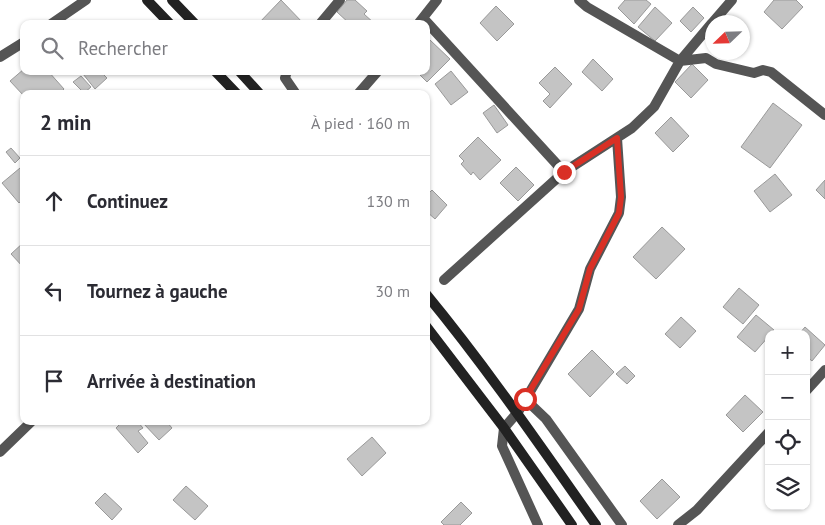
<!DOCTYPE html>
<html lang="fr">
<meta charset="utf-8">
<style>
:root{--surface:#fff;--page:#f7f7f7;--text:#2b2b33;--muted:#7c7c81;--line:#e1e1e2}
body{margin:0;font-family:"PT Sans",sans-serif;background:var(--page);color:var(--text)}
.controls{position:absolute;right:15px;bottom:15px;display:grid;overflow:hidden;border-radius:10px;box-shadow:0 1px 4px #0004}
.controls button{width:45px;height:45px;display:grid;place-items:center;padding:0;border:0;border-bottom:1px solid var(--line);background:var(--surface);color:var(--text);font:25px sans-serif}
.compass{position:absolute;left:705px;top:15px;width:45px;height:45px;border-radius:50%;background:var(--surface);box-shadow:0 1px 4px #0004;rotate:247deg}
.stop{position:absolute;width:15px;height:15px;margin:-11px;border:4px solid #d93025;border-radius:50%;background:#fff}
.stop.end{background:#d93025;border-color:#fff;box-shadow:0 1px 5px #0008}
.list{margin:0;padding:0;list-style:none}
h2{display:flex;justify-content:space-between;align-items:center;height:65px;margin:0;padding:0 20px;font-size:21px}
h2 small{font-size:16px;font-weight:400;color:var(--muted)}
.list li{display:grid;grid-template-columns:32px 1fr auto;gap:15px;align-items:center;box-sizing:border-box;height:90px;padding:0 20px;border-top:1px solid var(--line)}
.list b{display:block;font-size:19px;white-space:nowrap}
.list em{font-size:16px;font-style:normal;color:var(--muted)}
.icon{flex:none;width:28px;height:28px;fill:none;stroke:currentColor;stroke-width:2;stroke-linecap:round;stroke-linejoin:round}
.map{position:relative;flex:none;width:825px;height:525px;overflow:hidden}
.search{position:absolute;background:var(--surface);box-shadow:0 1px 4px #0004;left:20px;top:20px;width:410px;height:55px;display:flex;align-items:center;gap:12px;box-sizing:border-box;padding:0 18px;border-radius:10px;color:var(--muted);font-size:19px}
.panel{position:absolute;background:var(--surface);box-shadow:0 1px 4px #0004;left:20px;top:90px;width:410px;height:335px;border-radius:10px}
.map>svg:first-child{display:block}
.building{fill:#c4c4c4;stroke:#999}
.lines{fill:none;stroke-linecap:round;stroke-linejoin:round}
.minor{stroke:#555;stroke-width:10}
.secondary{stroke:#222;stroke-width:10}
.route{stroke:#d93025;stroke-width:6}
</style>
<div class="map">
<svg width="825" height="525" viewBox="0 0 825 525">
<rect width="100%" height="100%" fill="#fff"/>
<path class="building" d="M 281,0 L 304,24 L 258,24 Z
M 347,0 L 355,0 L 367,11 L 364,14 L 375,24 L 350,24 L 337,12 Z
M 625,0 L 646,0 L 651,4 L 634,24 L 618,8 Z
M 774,0 L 796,0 L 803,7 L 782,29 L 764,12 Z
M 496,6 L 514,24 L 497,41 L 480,23 Z
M 655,7 L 672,23 L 655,41 L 638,27 Z
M 693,7 L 704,18 L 691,32 L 680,21 Z
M 430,40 L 450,59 L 427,82 L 416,71 L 426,71 L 426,45 Z
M 593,59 L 613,79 L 602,91 L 582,72 Z
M 692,64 L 708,80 L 691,98 L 675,82 Z
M 555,67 L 572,84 L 550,108 L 543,101 L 550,94 L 539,83 Z
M 24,69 L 24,71 L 48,71 L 64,89 L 59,94 L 24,94 L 24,96 L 10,81 Z
M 86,71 L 108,71 L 104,75 L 107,78 L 95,89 L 83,74 Z
M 451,71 L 468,92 L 451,105 L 435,84 Z
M 81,76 L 91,87 L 84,93 L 73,82 Z
M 773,103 L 802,125 L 770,168 L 741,147 Z
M 494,105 L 508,125 L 497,133 L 483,113 Z
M 671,117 L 689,136 L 673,152 L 655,133 Z
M 478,137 L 501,160 L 480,180 L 473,172 L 471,175 L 461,164 L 464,161 L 459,156 Z
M 11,148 L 20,158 L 15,163 L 6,152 Z
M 516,167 L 534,185 L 518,201 L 500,183 Z
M 20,168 L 24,172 L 24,198 L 19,203 L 2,183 Z
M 775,174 L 792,195 L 770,212 L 754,191 Z
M 825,180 L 825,199 L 816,190 Z
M 432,190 L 447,205 L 435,219 L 426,211 L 426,196 Z
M 662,227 L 685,249 L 656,279 L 633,257 Z
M 24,242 L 24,268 L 11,254 Z
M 739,288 L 759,305 L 743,324 L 723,307 Z
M 756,315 L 774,330 L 769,334 L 769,336 L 755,352 L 737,337 Z
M 681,317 L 696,331 L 680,348 L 665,334 Z
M 805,327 L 825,345 L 812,361 L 806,356 L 806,334 L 799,334 Z
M 592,350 L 614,372 L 590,397 L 568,374 Z
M 625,366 L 635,376 L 627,384 L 616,374 Z
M 745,395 L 763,412 L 743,432 L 726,415 Z
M 123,421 L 137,421 L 143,428 L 138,431 L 148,443 L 138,453 L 116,428 Z
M 145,421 L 166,421 L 172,428 L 159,440 L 143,423 Z
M 372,437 L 386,453 L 362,476 L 347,459 Z
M 662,479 L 680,497 L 657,519 L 640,501 Z
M 186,486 L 208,506 L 195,520 L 173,500 Z
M 105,493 L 122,509 L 112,520 L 95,503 Z
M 461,502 L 472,513 L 460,525 L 444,525 L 441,522 Z"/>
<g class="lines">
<path class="minor" d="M 579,0 L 587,7 L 680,61 L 706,58 L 716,64 L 754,73 L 763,70 L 771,72 L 825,115
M 423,18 L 564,172
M 713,22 L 732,0
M 51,24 L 86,0
M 320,24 L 340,0
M 418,24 L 437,0
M 0,57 L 24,42
M 287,71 L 285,78 L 296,94
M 358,94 L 378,71
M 444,280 L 564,172 L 632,128 L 654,107 L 680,61 L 712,23
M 806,391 L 825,370
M 525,399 L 546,419 L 622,525
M 0,452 L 32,421
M 538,525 L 502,446 L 504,428 L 518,412 L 579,309 L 590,269 L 619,213 L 621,197 L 617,138
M 678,525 L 697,510 L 769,432"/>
<path class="secondary" d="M 147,0 L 170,24
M 172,0 L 195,24
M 215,71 L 237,94
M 239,71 L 260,94
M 426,294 C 487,368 541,447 596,525
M 426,326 L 504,428 L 572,525"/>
</g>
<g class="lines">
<path class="route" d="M 525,399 L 579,309 L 590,269 L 619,213 L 621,197 L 617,138 L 564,172"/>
</g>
</svg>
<div class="controls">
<button>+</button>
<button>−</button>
<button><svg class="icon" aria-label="locate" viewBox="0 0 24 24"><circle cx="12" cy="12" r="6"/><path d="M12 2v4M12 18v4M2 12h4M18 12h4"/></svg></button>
<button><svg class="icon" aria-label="layers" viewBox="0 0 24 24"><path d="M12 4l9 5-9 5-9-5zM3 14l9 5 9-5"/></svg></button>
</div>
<svg class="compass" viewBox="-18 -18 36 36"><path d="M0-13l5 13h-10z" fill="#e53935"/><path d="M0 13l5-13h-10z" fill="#7c7c81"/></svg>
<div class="stop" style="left:525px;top:399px"></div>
<div class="stop end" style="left:564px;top:172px"></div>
<div class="search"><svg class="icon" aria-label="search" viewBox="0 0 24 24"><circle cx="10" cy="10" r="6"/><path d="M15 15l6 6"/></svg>Rechercher</div>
<section class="panel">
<h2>2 min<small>À pied · 160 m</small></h2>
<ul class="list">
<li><svg class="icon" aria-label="ahead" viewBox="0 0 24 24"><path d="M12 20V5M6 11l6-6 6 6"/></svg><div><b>Continuez</b></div><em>130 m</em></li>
<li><svg class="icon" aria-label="left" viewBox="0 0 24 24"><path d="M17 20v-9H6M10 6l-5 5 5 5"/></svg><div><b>Tournez à gauche</b></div><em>30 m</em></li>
<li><svg class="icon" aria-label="arrive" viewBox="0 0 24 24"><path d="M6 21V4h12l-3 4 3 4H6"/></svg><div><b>Arrivée à destination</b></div></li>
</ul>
</section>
</div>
